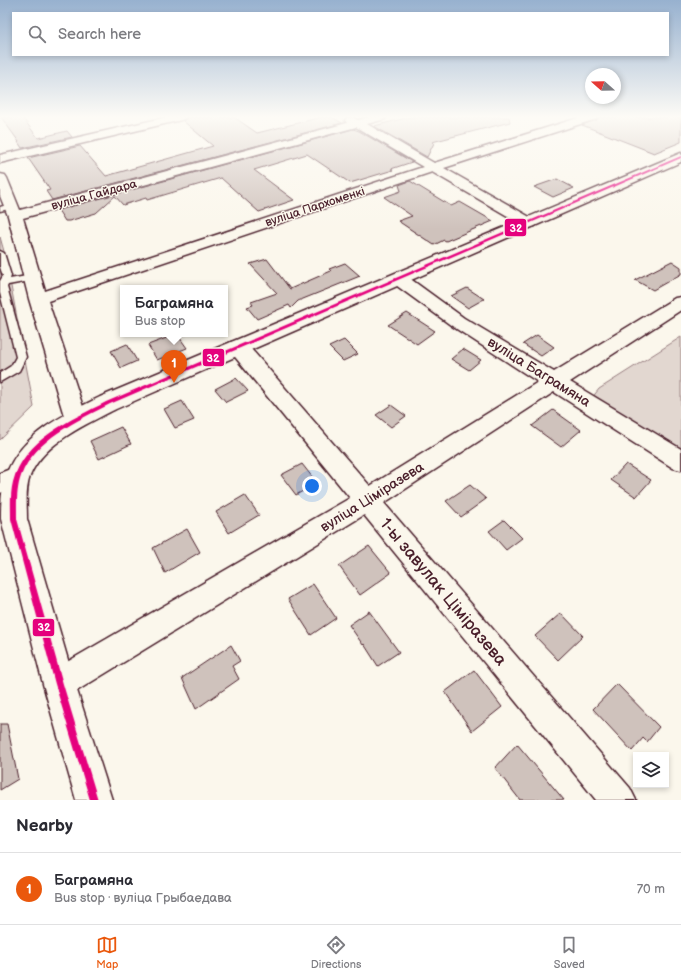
<!DOCTYPE html>
<meta charset="utf-8">
<style>
:root{--surface:#fff;--page:#f7f7f7;--text:#2b2b33;--muted:#7c7c81;--line:#e1e1e2;--accent:#ea580c}
body{margin:0;font-family:"Balsamiq Sans",sans-serif;background:var(--page);color:var(--text)}
.controls{position:absolute;right:12px;bottom:12px;display:grid;overflow:hidden;border-radius:0px;box-shadow:0 2px 6px #0003}
.controls button{width:36px;height:36px;display:grid;place-items:center;padding:0;border:0;border-bottom:1px solid var(--line);background:var(--surface);color:var(--text);font:20px sans-serif}
.compass{position:absolute;left:585px;top:68px;width:36px;height:36px;border-radius:50%;background:var(--surface);box-shadow:0 2px 6px #0003;rotate:290deg}
.you{position:absolute;left:312px;top:486px;width:14px;height:14px;margin:-10px;border:3px solid #fff;border-radius:50%;background:#1a73e8;box-shadow:0 0 0 6px #1a73e833}
.badge{display:grid;place-items:center;width:26px;height:26px;border-radius:50%;background:var(--accent);color:#fff;font-size:13px;font-weight:700}
.pin{position:absolute;translate:-50% -33px;filter:drop-shadow(0 1px 2px #0008)}
.pin::after{content:'';position:absolute;top:21px;width:14px;height:12px;background:inherit;clip-path:polygon(0 0,100% 0,50% 100%)}
.popup{position:absolute;left:120px;top:285px;width:108px;height:52px;box-sizing:border-box;display:grid;place-content:center;border-radius:0px;background:var(--surface);filter:drop-shadow(0 1px 3px #0005);font-size:13px;white-space:nowrap;color:var(--muted)}
.popup b{font-size:15px;color:var(--text)}
.popup::after{content:'';position:absolute;left:50%;top:100%;margin-left:-8px;border:8px solid transparent;border-top-color:var(--surface)}
.list{margin:0;padding:0;list-style:none}
h2{display:flex;justify-content:space-between;align-items:center;height:52px;margin:0;padding:0 16px;font-size:17px}
h2 small{font-size:13px;font-weight:400;color:var(--muted)}
.list li{display:grid;grid-template-columns:26px 1fr auto;gap:12px;align-items:center;box-sizing:border-box;height:72px;padding:0 16px;border-top:1px solid var(--line)}
.list b{display:block;font-size:15px;white-space:nowrap}
.list p{margin:0;font-size:13px;white-space:nowrap;color:var(--muted)}
.list em{font-size:13px;font-style:normal;color:var(--muted)}
.icon{flex:none;width:22px;height:22px;fill:none;stroke:currentColor;stroke-width:2;stroke-linecap:round;stroke-linejoin:round}
.map{position:relative;flex:none;width:681px;height:800px;overflow:hidden}
.search{position:absolute;background:var(--surface);box-shadow:0 2px 6px #0003;left:12px;right:12px;top:12px;height:44px;display:flex;align-items:center;gap:10px;box-sizing:border-box;padding:0 14px;border-radius:0px;color:var(--muted);font-size:15px}
.sheet{height:124px;background:var(--surface)}
nav{display:flex;justify-content:space-around;align-items:center;box-sizing:border-box;height:56px;border-top:1px solid var(--line);background:var(--surface);font-size:11px;color:var(--muted)}
nav a{display:grid;justify-items:center;gap:2px}
nav .on{color:var(--accent)}
.map>svg:first-child{display:block}
.green{fill:#e2d7d0;stroke:#967b7e}
.building{fill:#cfc2bc;stroke:#4a1f2b}
.lines{fill:none;stroke-linecap:round;stroke-linejoin:round}
.lane-casing{stroke:#4a1f2b;stroke-width:3}
.street-casing{stroke:#4a1f2b;stroke-width:3}
.secondary-casing{stroke:#4a1f2b;stroke-width:3}
.lane{fill:#fbf7ec;fill-rule:evenodd}
.street{fill:#fbf7ec;fill-rule:evenodd}
.secondary{fill:#fbf7ec;fill-rule:evenodd}
.bus-1-casing{stroke:#fbf7ec;stroke-width:3}
.bus-1{fill:#e5007d;fill-rule:evenodd}
.labels{text-anchor:middle;dominant-baseline:central;stroke-width:3;stroke-linejoin:round;paint-order:stroke}
.far-street-label{font-size:12px;fill:#4a1f2b;stroke:#fbf7ec}
.street-label{font-size:14px;fill:#4a1f2b;stroke:#fbf7ec}
.near-street-label{font-size:17px;fill:#4a1f2b;stroke:#fbf7ec}
.line-badge{stroke:#fbf7ec;stroke-width:1.5}
.badge-label{font-size:11px;text-anchor:middle;font-weight:bold;fill:#fff}
</style>
<div class="map">
<svg width="681" height="800" viewBox="0 0 681 800">
<rect width="100%" height="100%" fill="#fbf7ec"/>
<filter id="ink" filterUnits="userSpaceOnUse"><feTurbulence type="fractalNoise" baseFrequency=".025" numOctaves="2"/><feDisplacementMap in="SourceGraphic" scale="8" xChannelSelector="R" yChannelSelector="G"/><feConvolveMatrix kernelMatrix="1 2 1 2 8 2 1 2 1" color-interpolation-filters="sRGB"/></filter>
<g filter="url(#ink)">
<path class="green" d="M 0,237 L 5,255 L 34,407 L 0,440 Z
M 681,337 L 681,452 L 591,399 L 599,389 Z"/>
<path class="building" d="M 1,117 L 22,117 L 38,138 L 67,131 L 72,137 L 22,148 L 18,142 L 19,142 Z
M 188,117 L 234,117 L 257,133 L 322,117 L 332,117 L 342,123 L 52,200 L 46,191 L 50,190 L 28,158 L 80,146 L 106,176 L 213,146 L 183,121 Z
M 410,117 L 509,117 L 510,122 L 432,142 L 434,143 L 427,157 L 374,126 Z
M 599,117 L 681,117 L 681,142 L 654,153 L 582,125 L 596,120 Z
M 353,129 L 359,131 L 412,162 L 391,169 L 393,170 L 350,183 L 307,154 L 254,170 L 294,200 L 259,212 L 221,178 L 147,200 L 146,198 L 123,205 L 115,196 L 96,213 L 69,221 L 65,221 L 58,210 Z
M 557,179 L 574,188 L 553,197 L 534,187 Z
M 410,181 L 451,206 L 460,202 L 493,221 L 446,241 L 444,240 L 434,245 L 398,221 L 412,216 L 384,197 L 401,191 L 399,185 Z
M 267,259 L 290,289 L 331,271 L 329,269 L 345,263 L 360,276 L 298,301 L 291,308 L 289,305 L 257,319 L 247,307 L 253,305 L 251,302 L 277,293 L 250,264 Z
M 672,261 L 681,267 L 681,274 L 653,290 L 635,280 Z
M 467,288 L 484,299 L 468,308 L 451,296 Z
M 407,313 L 435,331 L 417,344 L 388,325 Z
M 177,334 L 187,348 L 157,360 L 148,345 Z
M 537,335 L 554,347 L 541,356 L 523,344 Z
M 344,340 L 358,354 L 343,361 L 329,347 Z
M 127,344 L 137,361 L 121,368 L 111,351 Z
M 463,349 L 481,360 L 469,370 L 451,359 Z
M 236,378 L 248,391 L 226,402 L 215,389 Z
M 182,401 L 194,420 L 175,428 L 164,409 Z
M 391,405 L 406,416 L 391,427 L 376,415 Z
M 553,410 L 581,430 L 561,447 L 532,426 Z
M 121,427 L 131,444 L 99,459 L 90,441 Z
M 302,464 L 317,483 L 296,495 L 281,475 Z
M 626,464 L 651,480 L 636,497 L 611,480 Z
M 470,485 L 486,499 L 461,517 L 446,501 Z
M 245,495 L 259,515 L 229,533 L 216,512 Z
M 504,520 L 522,538 L 506,550 L 489,531 Z
M 187,529 L 200,552 L 165,573 L 153,548 Z
M 369,546 L 391,573 L 360,595 L 339,566 Z
M 313,584 L 336,618 L 311,635 L 288,599 Z
M 369,611 L 399,652 L 378,666 L 364,644 L 363,645 L 349,625 Z
M 561,613 L 583,636 L 558,660 L 535,636 Z
M 231,645 L 240,661 L 232,666 L 239,679 L 196,709 L 182,678 Z
M 474,670 L 502,707 L 472,731 L 445,692 Z
M 617,684 L 659,727 L 647,742 L 643,738 L 632,751 L 593,709 Z
M 0,724 L 7,724 L 18,779 L 0,790 Z
M 517,744 L 564,800 L 520,800 L 495,768 Z"/>
<g class="lines">
<g class="lane-casing">
<path id="lane" d="M 10,204 L 14,206 L 13,208 L 0,211 L 0,207 Z
M 0,251 L 4,253 L 11,276 L 10,279 L 32,275 L 36,278 L 35,280 L 8,285 L 7,287 L 26,357 L 19,371 L 0,382 L 0,373 L 11,366 L 16,357 L 0,293 L 0,281 L 3,276 L 0,267 Z"/>
</g>
<g class="street-casing">
<path id="street" d="M 167,117 L 187,117 L 181,120 L 0,163 L 0,155 Z
M 352,117 L 358,120 L 369,117 L 386,117 L 385,119 L 367,124 L 434,163 L 581,117 L 598,117 L 596,119 L 444,168 L 535,220 L 537,223 L 535,226 L 530,227 L 525,226 L 432,172 L 48,301 L 87,419 L 84,425 L 76,427 L 68,425 L 65,419 L 29,299 L 8,216 L 0,196 L 0,174 L 5,175 L 7,178 L 20,210 L 347,123 L 345,120 L 347,118 ZM 356,127 L 423,167 L 45,291 L 23,218 Z
M 399,274 L 405,275 L 464,318 L 554,372 L 675,298 L 681,297 L 681,310 L 570,382 L 681,449 L 681,470 L 673,468 L 554,392 L 384,503 L 630,788 L 636,800 L 596,800 L 364,515 L 70,695 L 59,699 L 48,695 L 44,684 L 48,673 L 350,498 L 231,352 L 228,347 L 231,342 L 238,341 L 245,342 L 370,486 L 538,382 L 452,326 L 393,283 L 391,279 L 393,275 Z
M 18,466 L 26,469 L 30,476 L 26,483 L 0,493 L 0,473 Z"/>
</g>
<g class="secondary-casing">
<path id="secondary" d="M 681,153 L 681,162 L 116,409 C 87,424 43,443 30,476 C 25,490 27,505 27,519 L 75,684 L 112,800 L 76,800 L 43,684 L 1,519 C 1,507 1,494 4,482 C 16,436 62,416 100,397 Z"/>
</g>
<use href="#lane" class="lane"/>
<use href="#street" class="street"/>
<use href="#secondary" class="secondary"/>
<g class="bus-1-casing">
<path id="bus-1" d="M 681,156 L 681,158 L 110,404 C 77,421 35,439 21,476 C 16,490 17,505 17,519 L 63,684 L 98,800 L 90,800 L 55,684 L 11,519 C 11,507 10,494 13,482 C 24,439 71,420 106,402 Z"/>
</g>
<use href="#bus-1" class="bus-1"/>
</g>
</g>
<linearGradient id="sky" x2="0" y2="1"><stop stop-color="#97b1cf"/><stop offset="0.51" stop-color="#fdfbf6"/><stop offset="1" stop-color="#fdfbf6" stop-opacity="0"/></linearGradient>
<rect width="681" height="229" fill="url(#sky)"/>
<g class="labels">
<g class="far-street-label">
<text transform="translate(94 195) rotate(-15)">вуліца Гайдара</text>
<text transform="translate(315 207) rotate(-18)">вуліца Пархоменкі</text>
</g>
<g class="street-label">
<text transform="translate(539 372) rotate(32)">вуліца Баграмяна</text>
<text transform="translate(372 497) rotate(-32)">вуліца Ціміразева</text>
</g>
<g class="near-street-label">
<text transform="translate(443 592) rotate(50)">1-ы завулак Ціміразева</text>
</g>
</g>
<g class="line-badge">
<rect x="504" y="218" width="23" height="19" rx="4" fill="#e5007d"/>
<rect x="202" y="348" width="23" height="19" rx="4" fill="#e5007d"/>
<rect x="32" y="618" width="23" height="19" rx="4" fill="#e5007d"/>
</g>
<g class="badge-label">
<text x="516" y="232">32</text>
<text x="213" y="362">32</text>
<text x="44" y="631">32</text>
</g>
</svg>
<div class="controls">
<button><svg class="icon" aria-label="layers" viewBox="0 0 24 24"><path d="M12 4l9 5-9 5-9-5zM3 14l9 5 9-5"/></svg></button>
</div>
<svg class="compass" viewBox="-18 -18 36 36"><path d="M0-13l5 13h-10z" fill="#e53935"/><path d="M0 13l5-13h-10z" fill="#7c7c81"/></svg>
<div class="you"></div>
<div class="pin badge" style="left:174px;top:383px">1</div>
<div class="popup"><b>Баграмяна</b>Bus stop</div>
<div class="search"><svg class="icon" aria-label="search" viewBox="0 0 24 24"><circle cx="10" cy="10" r="6"/><path d="M15 15l6 6"/></svg>Search here</div>
</div>
<section class="sheet">
<h2>Nearby<small></small></h2>
<ul class="list">
<li><span class="badge">1</span><div><b>Баграмяна</b><p>Bus stop · вуліца Грыбаедава</p></div><em>70 m</em></li>
</ul>
</section>
<nav>
<a class="on"><svg class="icon" aria-label="map" viewBox="0 0 24 24"><path d="M3 6l6-2 6 2 6-2v14l-6 2-6-2-6 2zM9 4v14M15 6v14"/></svg>Map</a>
<a><svg class="icon" aria-label="directions" viewBox="0 0 24 24"><path d="M12 3l9 9-9 9-9-9zM9 14v-3h6M13 9l2 2-2 2"/></svg>Directions</a>
<a><svg class="icon" aria-label="saved" viewBox="0 0 24 24"><path d="M7 4h10v16l-5-4-5 4z"/></svg>Saved</a>
</nav>
